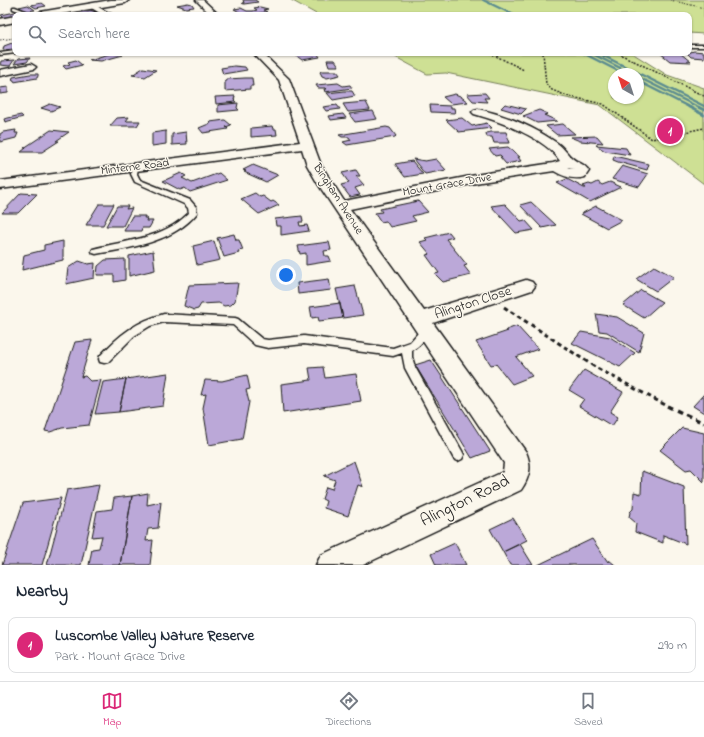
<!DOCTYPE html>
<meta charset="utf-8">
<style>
:root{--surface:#fff;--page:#f2f2f3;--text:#1f2937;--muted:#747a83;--line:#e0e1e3;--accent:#db2777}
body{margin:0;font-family:"Indie Flower",sans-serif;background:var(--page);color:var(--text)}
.compass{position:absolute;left:608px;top:68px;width:36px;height:36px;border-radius:50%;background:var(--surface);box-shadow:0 1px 3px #0004;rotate:321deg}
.you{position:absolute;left:286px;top:275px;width:14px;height:14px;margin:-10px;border:3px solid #fff;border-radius:50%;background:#1a73e8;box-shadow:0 0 0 6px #1a73e833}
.badge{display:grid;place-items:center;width:26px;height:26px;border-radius:50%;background:var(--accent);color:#fff;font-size:13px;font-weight:700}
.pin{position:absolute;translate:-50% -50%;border:2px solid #fff;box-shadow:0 1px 4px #0006}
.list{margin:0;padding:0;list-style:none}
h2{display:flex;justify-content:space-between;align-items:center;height:52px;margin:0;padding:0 16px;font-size:17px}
h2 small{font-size:13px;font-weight:400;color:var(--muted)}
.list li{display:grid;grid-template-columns:26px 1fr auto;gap:12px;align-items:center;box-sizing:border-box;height:56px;margin:0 8px 8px;padding:0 8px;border:1px solid var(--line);border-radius:8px}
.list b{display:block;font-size:15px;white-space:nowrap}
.list p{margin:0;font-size:13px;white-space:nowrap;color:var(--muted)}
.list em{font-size:13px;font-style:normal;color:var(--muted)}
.icon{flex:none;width:22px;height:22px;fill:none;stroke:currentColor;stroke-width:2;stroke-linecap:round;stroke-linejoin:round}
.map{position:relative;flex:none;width:704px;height:565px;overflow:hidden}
.search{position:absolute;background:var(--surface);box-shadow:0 1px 3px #0004;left:12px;right:12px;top:12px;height:44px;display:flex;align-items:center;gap:10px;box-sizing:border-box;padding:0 14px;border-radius:8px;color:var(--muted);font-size:15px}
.sheet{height:116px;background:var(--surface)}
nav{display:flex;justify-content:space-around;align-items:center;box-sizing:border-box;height:56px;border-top:1px solid var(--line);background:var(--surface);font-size:11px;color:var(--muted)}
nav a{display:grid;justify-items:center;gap:2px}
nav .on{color:var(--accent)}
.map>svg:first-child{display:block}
.green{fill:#cee094;stroke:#757e58;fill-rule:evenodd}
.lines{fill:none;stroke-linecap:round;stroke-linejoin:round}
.stream-far2{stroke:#5a8b90;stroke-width:2}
.stream-far1{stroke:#5a8b90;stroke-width:2.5}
.stream{stroke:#5a8b90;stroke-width:3}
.building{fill:#bba8d8;stroke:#1c1c1c}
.service-casing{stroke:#1c1c1c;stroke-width:3}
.minor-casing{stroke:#1c1c1c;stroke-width:3}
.tertiary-casing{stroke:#1c1c1c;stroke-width:3}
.path-far3{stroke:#1c1c1c;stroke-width:1;stroke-dasharray:1.5 1.5;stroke-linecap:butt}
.path-far2{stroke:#1c1c1c;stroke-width:1.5;stroke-dasharray:2 1.5;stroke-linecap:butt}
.path-far1{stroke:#1c1c1c;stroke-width:3;stroke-dasharray:4.5 3.5;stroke-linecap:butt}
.path{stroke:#1c1c1c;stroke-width:3.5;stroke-dasharray:5.5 4.5;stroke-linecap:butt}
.service{fill:#fbf7ec;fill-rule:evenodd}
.minor{fill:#fbf7ec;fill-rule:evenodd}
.tertiary{fill:#fbf7ec;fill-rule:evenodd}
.labels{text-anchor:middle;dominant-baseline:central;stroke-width:3;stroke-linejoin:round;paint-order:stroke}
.far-street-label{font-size:12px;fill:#1c1c1c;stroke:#fbf7ec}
.street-label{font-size:14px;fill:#1c1c1c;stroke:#fbf7ec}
.near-street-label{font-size:17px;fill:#1c1c1c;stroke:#fbf7ec}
</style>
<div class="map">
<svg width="704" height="565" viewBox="0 0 704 565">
<rect width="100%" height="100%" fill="#fbf7ec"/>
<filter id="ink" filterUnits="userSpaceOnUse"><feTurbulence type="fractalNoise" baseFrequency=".025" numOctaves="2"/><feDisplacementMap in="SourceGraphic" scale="8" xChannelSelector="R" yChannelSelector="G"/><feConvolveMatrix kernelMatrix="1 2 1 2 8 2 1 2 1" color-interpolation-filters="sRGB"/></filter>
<g filter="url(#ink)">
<path class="green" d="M 291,0 L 704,0 L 704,34 L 689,33 L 689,15 L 318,15 Z
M 388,53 L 632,53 L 667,75 L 704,88 L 704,184 L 600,105 L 446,73 L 427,74 ZM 614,74 L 638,74 L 638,98 L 614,98 Z"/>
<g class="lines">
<path class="stream-far2" d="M 483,0 L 514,15"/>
<path class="stream-far1" d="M 583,53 L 624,74
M 591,53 L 632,74
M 598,53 L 704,106
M 638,77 L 700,108
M 638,81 L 691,108"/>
<path class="stream" d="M 689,107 L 704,115
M 698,107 L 704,110"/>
</g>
<path class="building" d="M 243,0 L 255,0 L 258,2 L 244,4 L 242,3 L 244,3 Z
M 42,3 L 46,6 L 36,8 L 31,5 Z
M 188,3 L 192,4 L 194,7 L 186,8 L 177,5 Z
M 28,5 L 35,10 L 26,11 L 19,7 Z
M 260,7 L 268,9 L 263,10 L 267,12 L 245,15 L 234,9 L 241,8 L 247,11 L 253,11 L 257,10 L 254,8 Z
M 90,10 L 97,12 L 85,14 L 76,12 Z
M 20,11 L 24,14 L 4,18 L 1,15 Z
M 12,43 L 15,43 L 14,49 L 3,50 L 4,46 Z
M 694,51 L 704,52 L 704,58 L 691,57 L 687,53 Z
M 112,53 L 123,55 L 101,61 L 89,60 Z
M 300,53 L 317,53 L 320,57 L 302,60 L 294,54 Z
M 660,53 L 680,53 L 691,62 L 670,61 Z
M 30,58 L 27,62 L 14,64 L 18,59 Z
M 14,60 L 10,66 L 0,65 L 1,61 Z
M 76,60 L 82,65 L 66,69 L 63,66 L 70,64 L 68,62 Z
M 327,60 L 335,60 L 339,66 L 329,66 Z
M 234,66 L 245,67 L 247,70 L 223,74 L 221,68 Z
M 143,68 L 156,70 L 145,77 L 132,75 Z
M 321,71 L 337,71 L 340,75 L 327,78 L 322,76 L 320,72 Z
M 30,74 L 38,74 L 38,76 L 37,78 L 14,82 L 14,80 L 12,80 L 13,77 Z
M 245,78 L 252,78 L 253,86 L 250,86 L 250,89 L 225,91 L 225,81 L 227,81 L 227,79 Z
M 338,83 L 343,86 L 350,85 L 352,88 L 325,92 L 324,89 L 327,89 L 326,88 L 318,88 L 316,85 Z
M 8,87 L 8,93 L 0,94 L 0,88 Z
M 345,91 L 352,91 L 355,96 L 333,100 L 327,93 Z
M 485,93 L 489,98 L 484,98 L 487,102 L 473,101 L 467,94 Z
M 455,94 L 460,96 L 468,102 L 451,104 L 443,97 Z
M 235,96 L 234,100 L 236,102 L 216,104 L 215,97 Z
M 366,102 L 370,110 L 348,112 L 343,104 Z
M 238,103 L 237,108 L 239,110 L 218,112 L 218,105 Z
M 50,104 L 60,107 L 51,111 L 41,108 Z
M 505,104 L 526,109 L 521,114 L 501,108 Z
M 337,105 L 340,109 L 326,111 L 323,107 Z
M 430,105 L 451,106 L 451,108 L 454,108 L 455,113 L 431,112 Z
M 539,110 L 548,114 L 544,115 L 557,121 L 537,123 L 523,116 Z
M 373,111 L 377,119 L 355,122 L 349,114 Z
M 343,114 L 346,118 L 331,120 L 329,116 Z
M 21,115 L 23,117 L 5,122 L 4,119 Z
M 129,117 L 126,121 L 140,121 L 137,126 L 110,126 L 117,118 Z
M 462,118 L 472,126 L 487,123 L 492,128 L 459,132 L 446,120 Z
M 225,120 L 231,125 L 226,127 L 228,129 L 203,133 L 199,128 L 211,123 L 210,122 Z
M 563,124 L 575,134 L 557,135 L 546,126 Z
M 272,126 L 273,129 L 276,129 L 277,135 L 251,137 L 251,128 Z
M 386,127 L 390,128 L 396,136 L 395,137 L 347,145 L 343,142 L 351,140 L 349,137 L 342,137 L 339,135 Z
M 16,130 L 15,133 L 18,133 L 16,138 L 0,142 L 0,134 L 3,132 Z
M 51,130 L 69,132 L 56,141 L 59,141 L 42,152 L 21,152 L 26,148 L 24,148 Z
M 166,131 L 166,144 L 152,146 L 152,133 Z
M 186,132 L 187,144 L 172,145 L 172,134 Z
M 491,132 L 506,132 L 510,143 L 494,143 L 492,137 L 487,137 L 486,133 Z
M 597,136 L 603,143 L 580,141 L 570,137 Z
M 596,145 L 626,148 L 630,155 L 605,151 Z
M 508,147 L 520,157 L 518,157 L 521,161 L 506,164 L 500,157 L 502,157 L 500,155 L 495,156 L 489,149 Z
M 614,156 L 649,164 L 647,170 L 618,162 L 613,160 Z
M 413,159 L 425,161 L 436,159 L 446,170 L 425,174 Z
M 412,161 L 423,174 L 405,177 L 395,164 Z
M 253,165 L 278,175 L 266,182 L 244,172 L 246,171 L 243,170 Z
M 622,166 L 648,174 L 639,187 L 612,179 Z
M 356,170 L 360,176 L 356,176 L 364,185 L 355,188 L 360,195 L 350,197 L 341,185 L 349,183 L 342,173 Z
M 181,173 L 186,176 L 182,178 L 192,183 L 219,173 L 227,180 L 190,192 L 185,188 L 180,190 L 163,181 Z
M 567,179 L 584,188 L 586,188 L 583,186 L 589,184 L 592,185 L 598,182 L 602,185 L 610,182 L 621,187 L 590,202 L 557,183 Z
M 21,193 L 37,194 L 18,213 L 2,213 Z
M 255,193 L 260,197 L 263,196 L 271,202 L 273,201 L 279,205 L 259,214 L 241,199 Z
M 418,201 L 428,212 L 412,216 L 416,221 L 390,227 L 386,221 L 381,222 L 375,213 L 382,212 L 380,209 Z
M 531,202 L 556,225 L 542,228 L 520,205 Z
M 99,204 L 114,204 L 103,225 L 86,225 Z
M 505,204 L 521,221 L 525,220 L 534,230 L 516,233 L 491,206 Z
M 117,206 L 128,206 L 126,209 L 132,208 L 123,226 L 106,226 Z
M 596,206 L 622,220 L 607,228 L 581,214 Z
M 132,216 L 145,216 L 144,218 L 147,218 L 146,221 L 153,221 L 149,228 L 142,228 L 141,231 L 124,231 Z
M 302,216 L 303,222 L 299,222 L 300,226 L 307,225 L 309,231 L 281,235 L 281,226 L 276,226 L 275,219 Z
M 449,232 L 453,237 L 446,239 L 467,265 L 464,266 L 471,275 L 443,282 L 435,274 L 439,273 L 426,255 L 430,254 L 420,242 L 427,240 L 425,238 Z
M 234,234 L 236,240 L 239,240 L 243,250 L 238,251 L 239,253 L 224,257 L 217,238 Z
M 63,241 L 63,260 L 22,270 L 24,255 L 44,250 L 44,245 Z
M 214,241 L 220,260 L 197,265 L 193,246 Z
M 329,242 L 331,250 L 324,251 L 325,256 L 329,256 L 331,261 L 306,265 L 306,253 L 300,254 L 298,246 Z
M 153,251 L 155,270 L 129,276 L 129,256 Z
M 125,259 L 125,280 L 114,282 L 114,275 L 97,275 L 98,266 L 105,260 Z
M 79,261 L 88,264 L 95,263 L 94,278 L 66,284 L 68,268 Z
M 654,266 L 674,277 L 656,291 L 636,279 Z
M 329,279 L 331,290 L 298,294 L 297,283 Z
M 238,283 L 235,301 L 231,305 L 224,306 L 219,303 L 201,304 L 198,309 L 194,310 L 184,306 L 189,285 Z
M 355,286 L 363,315 L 343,318 L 336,289 Z
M 641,290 L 662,302 L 644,318 L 623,305 Z
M 340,303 L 343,318 L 319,321 L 318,317 L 312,318 L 310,307 Z
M 596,314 L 617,317 L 644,333 L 639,352 L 607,332 L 599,331 Z
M 517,326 L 538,349 L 516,357 L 532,376 L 512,384 L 496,364 L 491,365 L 476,342 L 508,331 L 506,330 Z
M 581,332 L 610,337 L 635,353 L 620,367 L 572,343 Z
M 92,340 L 81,377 L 85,376 L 90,381 L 101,380 L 89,425 L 62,428 L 50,432 L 45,431 L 75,342 Z
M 431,360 L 490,451 L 472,458 L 415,365 Z
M 323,367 L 325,378 L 356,374 L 361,401 L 283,413 L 281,384 L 311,380 L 309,368 Z
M 584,370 L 623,392 L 610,412 L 618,417 L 612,426 L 579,406 L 584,399 L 569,390 Z
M 168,373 L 163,406 L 119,412 L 126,379 Z
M 247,375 L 250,389 L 246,390 L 249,402 L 242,439 L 209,445 L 203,408 L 206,394 L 201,395 L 205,380 L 222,381 Z
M 126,379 L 119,412 L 95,414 L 103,382 Z
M 704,394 L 704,413 L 693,406 Z
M 682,428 L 704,433 L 704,482 L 691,469 L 686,470 L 660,450 Z
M 354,461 L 363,487 L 358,485 L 348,516 L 324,508 L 326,501 L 322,499 L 326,487 L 332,489 L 335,480 L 324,476 Z
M 642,471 L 684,487 L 686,544 L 663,535 L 663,543 L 635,532 L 636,523 L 629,517 L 630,512 L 633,509 L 634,492 L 641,494 Z
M 99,485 L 81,565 L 47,565 L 67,490 Z
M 148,493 L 147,505 L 161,502 L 158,528 L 148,529 L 146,541 L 153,540 L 150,565 L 120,565 L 132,496 Z
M 132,496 L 120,565 L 89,565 L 92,549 L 99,548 L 102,536 L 92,537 L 97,511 L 112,509 L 114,498 Z
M 61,498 L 42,565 L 2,565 L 23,503 Z
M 513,518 L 527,540 L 503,552 L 490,529 Z
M 592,539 L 608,562 L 609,560 L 615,565 L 538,565 Z
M 455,543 L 466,565 L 436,565 L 431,554 Z
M 520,544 L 533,565 L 510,565 L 503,552 Z"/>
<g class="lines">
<g class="service-casing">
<path id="service" d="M 13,7 L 15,7 L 36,15 L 30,15 L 13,9 Z
M 689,45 L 704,45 L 704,47 L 689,47 Z
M 15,51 L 15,53 L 16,53 L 0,55 L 0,53 Z
M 135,165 L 138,167 L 137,174 L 140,180 L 190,200 L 196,207 L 197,213 C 174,242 130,248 96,254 L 93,253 L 92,251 L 93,249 C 127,240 163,239 189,213 L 188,208 L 184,204 L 135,182 L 131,174 L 132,167 Z
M 164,314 L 235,318 L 238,319 L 262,339 L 268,340 L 304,336 L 393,348 L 410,342 L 418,333 L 429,329 L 433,330 L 434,333 C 431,337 429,336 426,339 C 420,343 419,347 412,350 L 412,357 L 415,367 L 462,451 L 464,455 L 462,459 L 458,461 L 454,459 L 405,368 L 402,353 L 393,356 L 304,344 L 268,348 L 255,345 L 233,325 L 164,322 L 150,326 L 134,336 L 108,362 L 104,363 L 100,362 L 99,359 L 100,356 C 119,335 137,321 164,314 Z"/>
</g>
<g class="minor-casing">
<path id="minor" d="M 196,0 L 203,0 L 219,15 L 211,15 Z
M 90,5 L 94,5 L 113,15 L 103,15 L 90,7 Z
M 253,53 L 262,53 L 289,79 L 321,165 L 344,201 L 481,174 L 553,163 L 560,161 C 546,138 499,121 474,114 L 472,112 L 474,110 L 478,109 C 506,115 534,127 557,143 C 563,147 567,154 572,158 C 579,164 584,163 589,171 L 585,177 C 574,180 564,177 554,171 L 481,182 L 350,209 L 424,311 L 526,280 L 532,282 L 535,286 L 532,290 L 433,323 L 526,452 C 532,466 530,477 521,490 L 363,565 L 316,565 L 321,555 L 503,472 L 504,463 L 318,184 L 307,165 L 302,149 L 0,189 L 0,181 L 300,142 L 279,80 ZM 567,167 L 569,167 L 574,169 Z
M 31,64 L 36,67 L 34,69 L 0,76 L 0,70 Z"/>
</g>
<g class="tertiary-casing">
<path id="tertiary" d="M 111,0 L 129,0 L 125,3 L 55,15 L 35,15 L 40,12 Z
M 15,16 L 15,22 L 0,25 L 0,19 Z"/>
</g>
<path class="path-far3" d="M 670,0 L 704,8
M 0,40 L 15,38"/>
<path class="path-far2" d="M 490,53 L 524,70
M 543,53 L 546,84 L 552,90 L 567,96 L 603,104 L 652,139 L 704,128
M 618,53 L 704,96"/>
<path class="path-far1" d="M 504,307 L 595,367 L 669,407"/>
<path class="path" d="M 667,406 L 704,423"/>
<use href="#service" class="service"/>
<use href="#minor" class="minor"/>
<use href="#tertiary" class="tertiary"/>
</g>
</g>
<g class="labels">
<g class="far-street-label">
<text transform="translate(135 167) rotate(-7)">Minterne Road</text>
<text transform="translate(447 185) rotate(-10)">Mount Grace Drive</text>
<text transform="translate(338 199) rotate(57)">Bingham Avenue</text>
</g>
<g class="street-label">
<text transform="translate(473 303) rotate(-18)">Alington Close</text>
</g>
<g class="near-street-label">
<text transform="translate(465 501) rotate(-26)">Alington Road</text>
</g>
</g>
</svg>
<svg class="compass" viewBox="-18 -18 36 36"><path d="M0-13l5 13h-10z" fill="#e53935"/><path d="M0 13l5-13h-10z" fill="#747a83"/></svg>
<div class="you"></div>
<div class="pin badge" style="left:670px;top:131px">1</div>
<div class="search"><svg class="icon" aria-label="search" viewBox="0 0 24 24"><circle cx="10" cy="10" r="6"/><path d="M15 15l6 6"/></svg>Search here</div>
</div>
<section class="sheet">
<h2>Nearby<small></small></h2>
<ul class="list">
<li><span class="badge">1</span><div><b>Luscombe Valley Nature Reserve</b><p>Park · Mount Grace Drive</p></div><em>290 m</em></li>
</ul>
</section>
<nav>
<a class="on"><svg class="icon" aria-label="map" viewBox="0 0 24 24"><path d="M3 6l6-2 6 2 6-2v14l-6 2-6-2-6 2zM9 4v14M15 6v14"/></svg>Map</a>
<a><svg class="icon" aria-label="directions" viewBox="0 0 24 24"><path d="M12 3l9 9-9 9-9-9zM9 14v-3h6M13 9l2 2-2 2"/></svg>Directions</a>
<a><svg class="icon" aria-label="saved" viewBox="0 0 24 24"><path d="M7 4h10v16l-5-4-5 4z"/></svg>Saved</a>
</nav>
